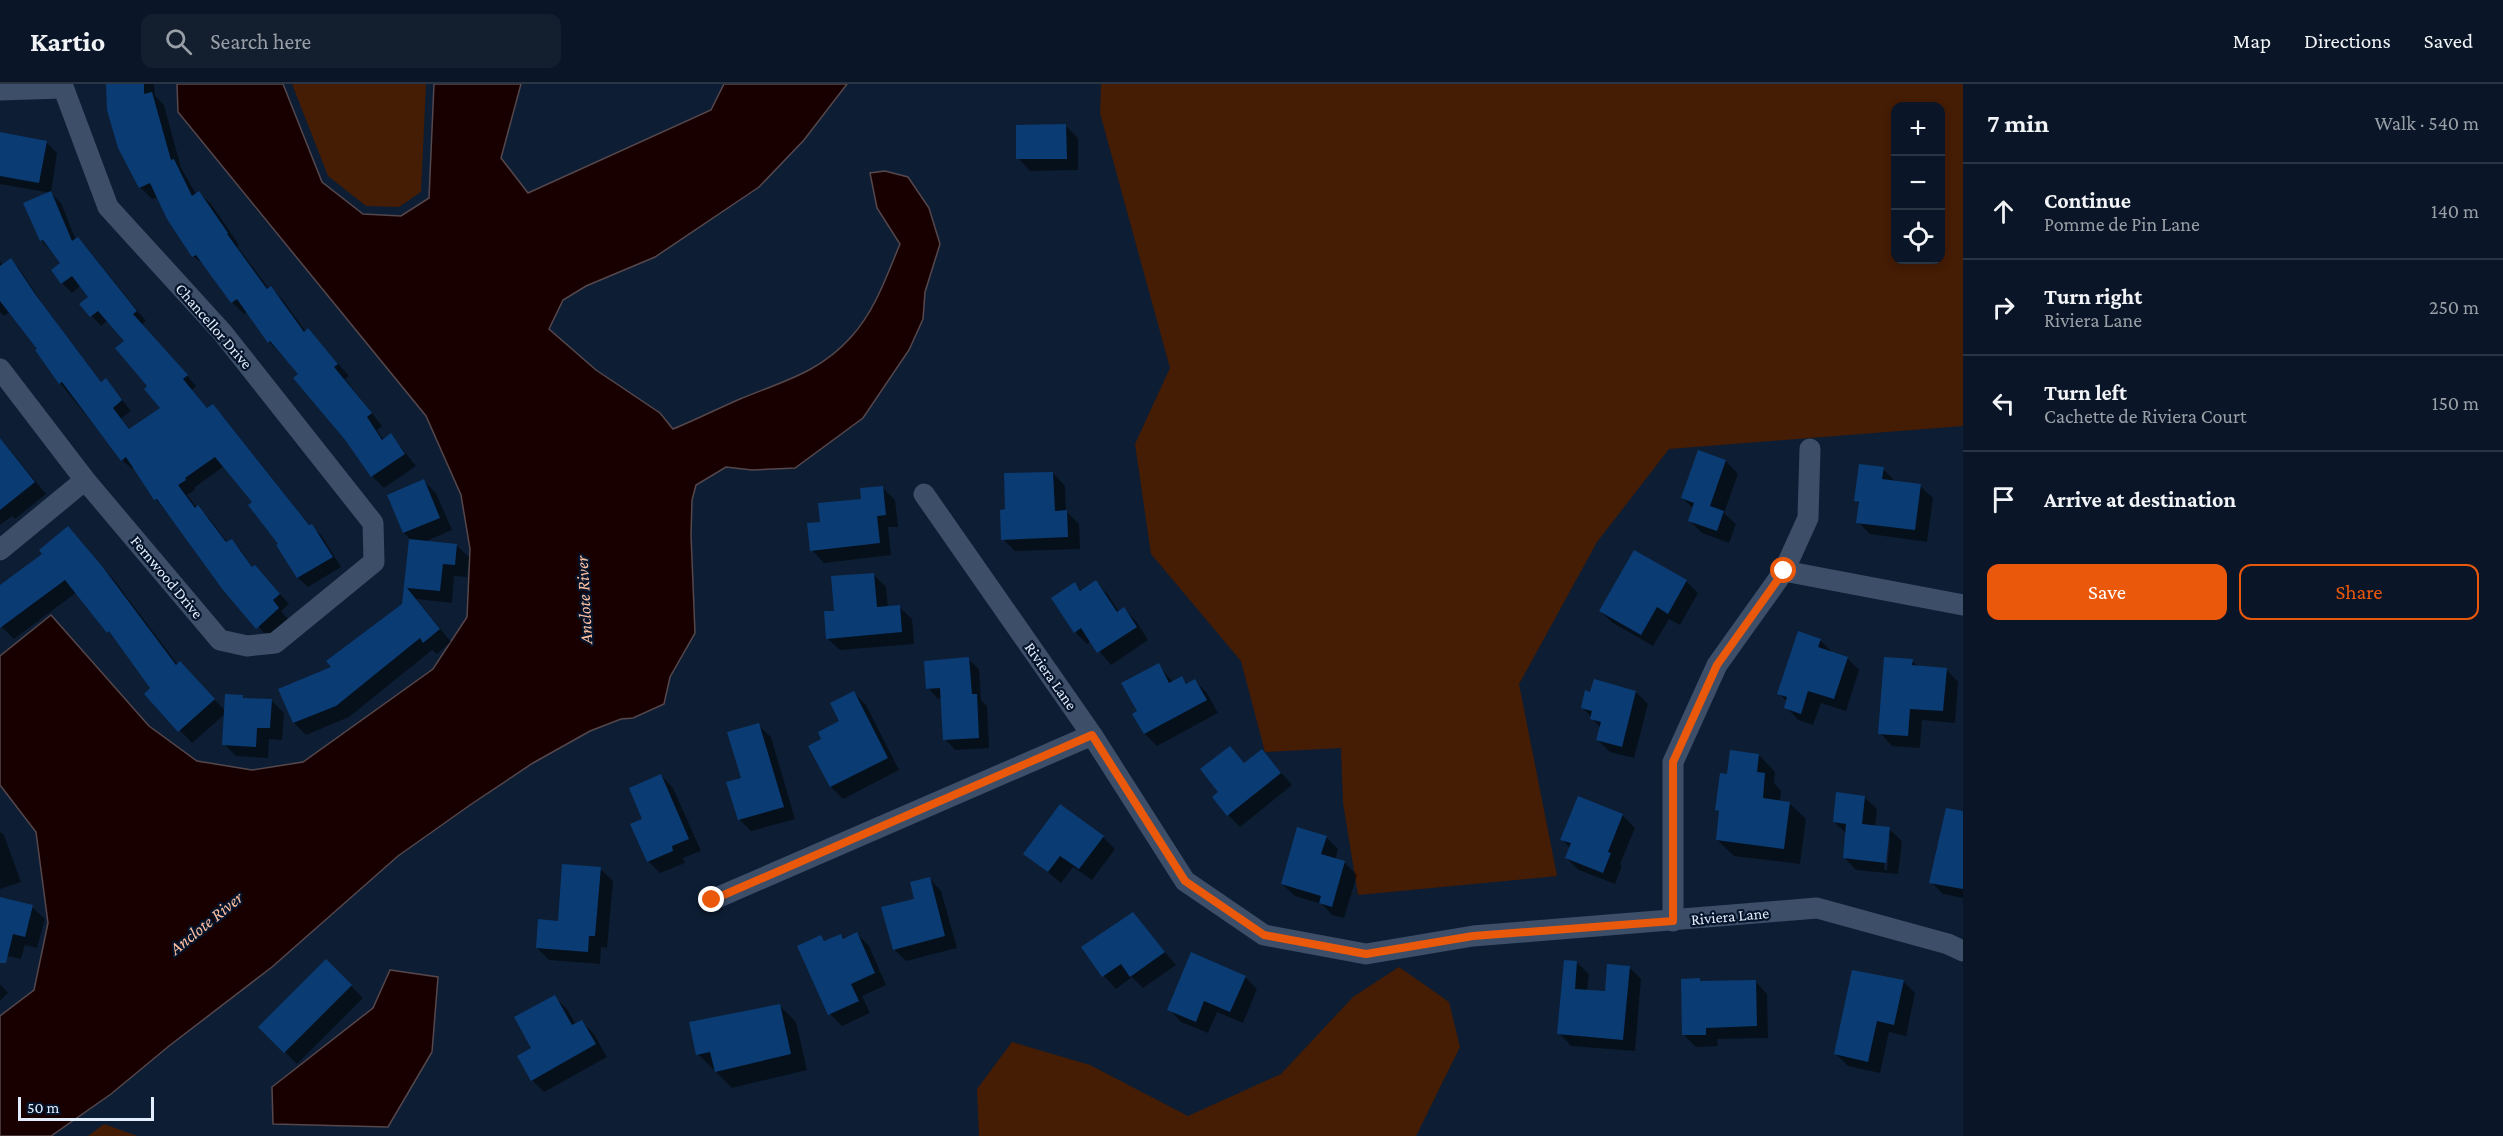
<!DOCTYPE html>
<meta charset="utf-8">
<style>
:root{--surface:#0a1627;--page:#131f2f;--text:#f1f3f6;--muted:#999fa7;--line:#2a3544;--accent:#ea580c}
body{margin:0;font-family:"Crimson Pro",serif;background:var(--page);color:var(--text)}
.controls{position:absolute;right:18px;top:18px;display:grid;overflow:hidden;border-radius:12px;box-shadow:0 3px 9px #0003}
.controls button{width:54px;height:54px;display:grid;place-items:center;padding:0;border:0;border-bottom:2px solid var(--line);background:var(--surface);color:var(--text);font:30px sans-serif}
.scale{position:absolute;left:18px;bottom:15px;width:136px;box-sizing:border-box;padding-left:6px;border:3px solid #e2edfd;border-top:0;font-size:16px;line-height:21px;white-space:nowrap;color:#e2edfd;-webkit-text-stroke:4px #05142a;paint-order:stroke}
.stop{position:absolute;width:18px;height:18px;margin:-14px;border:4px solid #ea580c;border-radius:50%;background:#fff}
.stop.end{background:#ea580c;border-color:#fff;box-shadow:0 2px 6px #0008}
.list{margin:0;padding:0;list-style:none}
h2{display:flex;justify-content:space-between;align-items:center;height:78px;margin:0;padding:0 24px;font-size:26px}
h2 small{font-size:20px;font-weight:400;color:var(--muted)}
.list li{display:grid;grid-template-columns:39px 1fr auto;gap:18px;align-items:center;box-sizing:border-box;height:96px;padding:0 24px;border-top:2px solid var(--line)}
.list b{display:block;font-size:22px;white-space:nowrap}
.list p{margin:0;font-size:20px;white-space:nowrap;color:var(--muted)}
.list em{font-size:20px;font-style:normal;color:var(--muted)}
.actions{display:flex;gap:12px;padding:18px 24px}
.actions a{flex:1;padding:14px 0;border:2px solid var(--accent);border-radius:12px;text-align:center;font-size:21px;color:var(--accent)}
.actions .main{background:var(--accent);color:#fff}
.icon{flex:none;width:33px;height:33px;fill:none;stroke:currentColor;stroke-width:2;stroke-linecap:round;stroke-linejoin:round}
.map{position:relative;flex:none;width:1963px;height:1052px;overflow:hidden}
header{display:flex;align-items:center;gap:36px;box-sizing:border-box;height:84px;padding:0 30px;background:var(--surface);border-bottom:2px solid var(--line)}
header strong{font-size:28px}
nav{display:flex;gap:33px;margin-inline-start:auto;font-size:21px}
.search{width:420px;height:54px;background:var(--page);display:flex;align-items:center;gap:15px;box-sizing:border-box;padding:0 21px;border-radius:12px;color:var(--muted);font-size:22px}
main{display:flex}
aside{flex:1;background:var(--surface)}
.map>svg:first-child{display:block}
.green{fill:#451c04;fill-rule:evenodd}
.water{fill:#180000;stroke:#55474c;stroke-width:1.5}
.shadow{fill:#0007;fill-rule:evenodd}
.building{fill:#0b3b73}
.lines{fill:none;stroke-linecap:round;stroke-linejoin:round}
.minor{stroke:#3c4e68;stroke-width:21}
.route{stroke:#ea580c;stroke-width:8}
.labels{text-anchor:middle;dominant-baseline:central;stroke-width:4.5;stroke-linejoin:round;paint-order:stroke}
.street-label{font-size:16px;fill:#e2edfd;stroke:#05142a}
.water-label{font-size:18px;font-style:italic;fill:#fdbfa0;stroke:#05142a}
</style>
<header>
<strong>Kartio</strong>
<div class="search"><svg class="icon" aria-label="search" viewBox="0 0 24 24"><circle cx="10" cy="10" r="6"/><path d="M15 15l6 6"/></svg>Search here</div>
<nav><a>Map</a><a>Directions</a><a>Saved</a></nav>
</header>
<main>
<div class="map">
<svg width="1963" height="1052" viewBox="0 0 1963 1052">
<rect width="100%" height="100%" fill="#0d1e34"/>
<path class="green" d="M 292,0 L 426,0 L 421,108 L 399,123 L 366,122 L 328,92 Z
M 1101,0 L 1963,0 L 1963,342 L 1669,365 L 1597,458 L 1519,600 L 1557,792 L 1358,811 L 1343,719 L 1341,664 L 1265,668 L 1241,577 L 1151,470 L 1135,360 L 1170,284 L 1100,29 ZM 1896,22 L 1940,22 L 1940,176 L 1896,176 Z
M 1399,883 L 1449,918 L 1460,963 L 1416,1052 L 979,1052 L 977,1005 L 1012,958 L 1090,981 L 1188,1032 L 1281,990 L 1353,913 Z
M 104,1040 L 137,1052 L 88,1052 Z"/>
<path class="water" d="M 177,0 L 283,0 L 322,98 L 363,130 L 401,132 L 429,114 L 434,0 L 521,0 L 501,74 L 528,109 L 711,26 L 724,0 L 847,0 L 804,56 L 759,103 L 655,173 L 586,202 L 563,216 L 549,245 L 596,286 L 660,329 L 673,345 C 695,336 717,325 740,315 C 783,297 819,289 851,253 C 875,227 887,191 900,160 L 877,124 L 870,89 L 885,87 L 908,93 L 929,124 L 940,160 L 925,208 L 923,235 L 909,266 L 863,334 L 795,384 L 752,386 L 726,383 L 696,401 L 692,416 L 691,451 L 695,549 L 670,593 L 664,620 L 633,634 L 621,635 L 590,647 L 533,679 L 470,721 L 398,772 L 272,883 L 169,962 L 111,1010 L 51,1052 L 0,1052 L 0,932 L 34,906 L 48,839 L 36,748 L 0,701 L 0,572 L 51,531 L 149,642 L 197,677 L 252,686 L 303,678 L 433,585 L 467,533 L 470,465 L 461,411 L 426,332 L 178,28 Z
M 390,886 L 438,893 L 432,968 L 388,1043 L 273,1040 L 272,1003 L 373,924 Z"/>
<path class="shadow" d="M 107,0 L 154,0 L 155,12 L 164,21 L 181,84 L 196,110 L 199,109 L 211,120 L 239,161 L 237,162 L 269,205 L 271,204 L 283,216 L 306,248 L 319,258 L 349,292 L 345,295 L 382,342 L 377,346 L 384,356 L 391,351 L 416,382 L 384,404 L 372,392 L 300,290 L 269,258 L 247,228 L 244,230 L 232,218 L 207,183 L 193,172 L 168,134 L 158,113 L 152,115 L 140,103 Z
M 1066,42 L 1078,54 L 1078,86 L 1030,87 L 1018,74 Z
M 0,50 L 46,58 L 57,69 L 51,109 L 0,100 Z
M 51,109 L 61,119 L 76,156 L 78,154 L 87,164 L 146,237 L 142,240 L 196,302 L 192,306 L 208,325 L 212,322 L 222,331 L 310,442 L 321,451 L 341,483 L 308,503 L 298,494 L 254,418 L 224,382 L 194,404 L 195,406 L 187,411 L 197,424 L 198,423 L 208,433 L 228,459 L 232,457 L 241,466 L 253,484 L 264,492 L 289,520 L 281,527 L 288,535 L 267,553 L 156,415 L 135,383 L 132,385 L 122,376 L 60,299 L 37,267 L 39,266 L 10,228 L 4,232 L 0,228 L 0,177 L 3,182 L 11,176 L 20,186 L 44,222 L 102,299 L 106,296 L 131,327 L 121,334 L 130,346 L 162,324 L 126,257 L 108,236 L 101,242 L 81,220 L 90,213 L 81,201 L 72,209 L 62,199 L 62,179 L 41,156 Z
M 0,354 L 46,410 L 15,435 L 12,432 L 0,441 Z
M 1699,368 L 1726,377 L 1738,390 L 1724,429 L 1736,440 L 1729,459 L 1702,449 L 1690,437 L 1694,425 L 1682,414 Z
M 1883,385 L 1895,397 L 1920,402 L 1933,414 L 1927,458 L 1870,450 L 1858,438 L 1860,421 L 1856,417 Z
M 1053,389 L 1065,402 L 1066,427 L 1079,440 L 1080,465 L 1015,467 L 1003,455 L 1006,427 Z
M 424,397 L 436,409 L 452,446 L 424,458 L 456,461 L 469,473 L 467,493 L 454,492 L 452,519 L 416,515 L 451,558 L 437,570 L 432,566 L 349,633 L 306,651 L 294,639 L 334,584 L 404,520 L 410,455 L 404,449 L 389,412 Z
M 882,403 L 895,416 L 898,443 L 888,443 L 891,471 L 824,479 L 812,466 L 822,439 Z
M 80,456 L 114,496 L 178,581 L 192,591 L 226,628 L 242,612 L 245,615 L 272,617 L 284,629 L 282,656 L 269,655 L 268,674 L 236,672 L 224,660 L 226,629 L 192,659 L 146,610 L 152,604 L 121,561 L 77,508 L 14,555 L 2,543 L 0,503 Z
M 874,491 L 886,503 L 888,524 L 899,523 L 912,535 L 914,560 L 840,566 L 827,554 L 835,528 Z
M 1686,497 L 1698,509 L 1680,541 L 1669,535 L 1653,562 L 1613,539 L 1600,527 Z
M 1096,498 L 1108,511 L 1119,528 L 1124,525 L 1136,537 L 1148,556 L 1111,581 L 1091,557 L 1087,560 L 1075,548 L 1075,500 L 1082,507 Z
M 1820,556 L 1832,568 L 1847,574 L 1859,586 L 1846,627 L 1821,619 L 1813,641 L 1798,636 L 1786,623 L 1787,618 L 1779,609 Z
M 968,575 L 979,585 L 981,616 L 987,622 L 989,664 L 955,666 L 945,655 L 942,614 L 938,615 L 928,604 Z
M 1912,577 L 1919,583 L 1946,585 L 1958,598 L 1955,639 L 1922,636 L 1920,664 L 1892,662 L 1880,649 Z
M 1158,581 L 1173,598 L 1181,594 L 1188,600 L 1195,597 L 1207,609 L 1218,629 L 1157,662 L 1145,650 L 1134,630 L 1139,628 Z
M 1636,608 L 1648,620 L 1634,674 L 1610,668 L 1598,656 L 1601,644 L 1582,623 Z
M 854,609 L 866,621 L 899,686 L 843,715 L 831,703 L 810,662 L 823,655 L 841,638 Z
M 758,641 L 771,653 L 795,735 L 751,747 L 739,735 L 742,695 Z
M 1230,664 L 1245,680 L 1262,667 L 1292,701 L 1240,743 L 1228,731 L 1220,709 Z
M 1759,671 L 1775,688 L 1774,699 L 1781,707 L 1780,718 L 1789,719 L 1806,735 L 1800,780 L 1734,772 L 1717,756 L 1720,729 L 1717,726 L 1728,692 Z
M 661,691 L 673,704 L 701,767 L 683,774 L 685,779 L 660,789 L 648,777 L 644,736 Z
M 1864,713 L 1877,725 L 1875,743 L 1889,745 L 1902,757 L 1898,790 L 1856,786 L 1844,773 L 1847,750 L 1834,738 ZM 1887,753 L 1890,753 L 1887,786 L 1884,786 Z
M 1963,729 L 1963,814 L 1943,810 L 1931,798 Z
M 1622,731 L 1635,744 L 1620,780 L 1622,782 L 1615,800 L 1579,786 L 1566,774 L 1570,764 L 1562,755 Z
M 0,748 L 4,751 L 21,798 L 0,805 Z
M 1103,753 L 1115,765 L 1092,796 L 1073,783 L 1061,799 L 1025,769 Z
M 1326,753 L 1338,765 L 1335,776 L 1344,778 L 1357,791 L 1344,834 L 1332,831 L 1322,820 L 1295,812 L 1282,800 Z
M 600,785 L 613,797 L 607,864 L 601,863 L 600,880 L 549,876 L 537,864 Z
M 929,794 L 941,807 L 957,864 L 906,877 L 894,865 L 916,816 Z
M 0,815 L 32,823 L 45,835 L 37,864 L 25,861 L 21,875 L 0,870 Z
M 1133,830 L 1176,881 L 1143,904 L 1132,893 L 1116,905 L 1104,892 L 1083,864 Z
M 857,850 L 869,862 L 886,901 L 862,912 L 870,929 L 842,942 L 830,930 L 821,853 L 826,858 L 841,851 L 845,855 Z
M 326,877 L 363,914 L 297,980 L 260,943 Z
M 1576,878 L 1589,890 L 1587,907 L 1606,909 L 1629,883 L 1641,895 L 1635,967 L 1571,962 L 1559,949 Z
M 1245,893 L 1257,905 L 1243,939 L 1217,928 L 1208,949 L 1181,938 L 1169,925 Z
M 1699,896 L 1702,898 L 1755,897 L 1767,910 L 1768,954 L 1717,955 L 1718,962 L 1696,963 L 1684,951 Z
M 1903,897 L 1915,909 L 1906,952 L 1889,948 L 1880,989 L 1848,982 L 1835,969 Z
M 0,900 L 8,909 L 0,917 Z
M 554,913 L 567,925 L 576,941 L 582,938 L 594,950 L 607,973 L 544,1008 L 532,996 L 533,965 Z
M 780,922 L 796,938 L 807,986 L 732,1004 L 698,970 Z"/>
<path class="building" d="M 106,0 L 144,0 L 144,10 L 152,8 L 171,76 L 174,75 L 192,112 L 199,107 L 228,149 L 227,150 L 267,205 L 271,202 L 304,248 L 308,244 L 338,280 L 334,283 L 372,329 L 367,333 L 382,356 L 391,349 L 405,370 L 371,393 L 346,357 L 293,294 L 298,290 L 270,257 L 268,259 L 237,215 L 231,219 L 196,171 L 192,173 L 167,135 L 150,99 L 139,104 L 118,64 L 107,26 Z
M 1066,40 L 1067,75 L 1016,75 L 1016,41 Z
M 0,48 L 47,57 L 39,99 L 0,92 Z
M 51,107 L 72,157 L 78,153 L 137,227 L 133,230 L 188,291 L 183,295 L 207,324 L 213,320 L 309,441 L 312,440 L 333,473 L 297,494 L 276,461 L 278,460 L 248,421 L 252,418 L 215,373 L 185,394 L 186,396 L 178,401 L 195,424 L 198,421 L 226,458 L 232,455 L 252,483 L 255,481 L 280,510 L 273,516 L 279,524 L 256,545 L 223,506 L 157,415 L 154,416 L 126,373 L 121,377 L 62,298 L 59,300 L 35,266 L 37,265 L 0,217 L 0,182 L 11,174 L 35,210 L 101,298 L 106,294 L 122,316 L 113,324 L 129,345 L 160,324 L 144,305 L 147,302 L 115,264 L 124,257 L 98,227 L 90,233 L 79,220 L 88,213 L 72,192 L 61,200 L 51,186 L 60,179 L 43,156 L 40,157 L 23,119 Z
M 0,354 L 35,398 L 0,426 Z
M 1698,366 L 1726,376 L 1710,422 L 1724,427 L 1717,447 L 1688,437 L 1694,419 L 1681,414 Z
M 1859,380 L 1884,383 L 1882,395 L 1921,400 L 1915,446 L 1856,439 L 1859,418 L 1854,417 Z
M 1053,388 L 1055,427 L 1067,426 L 1068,453 L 1001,456 L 1000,426 L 1005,425 L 1004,389 Z
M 424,395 L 440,434 L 403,449 L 387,411 Z
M 883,402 L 886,431 L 877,432 L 880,459 L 810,467 L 807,439 L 820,438 L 818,419 L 861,415 L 860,404 Z
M 68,442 L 102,482 L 176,581 L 180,577 L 215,615 L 178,648 L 144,610 L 150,604 L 109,547 L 107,549 L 65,496 L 0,544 L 0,501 L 42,470 L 39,466 Z
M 409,455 L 457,460 L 455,481 L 443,480 L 440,507 L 407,504 L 440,545 L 423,559 L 420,554 L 336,622 L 293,639 L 278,605 L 331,583 L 326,577 L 402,520 Z
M 1634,466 L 1687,496 L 1668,530 L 1657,523 L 1641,551 L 1599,527 Z
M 874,489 L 877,523 L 900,521 L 902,548 L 826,555 L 824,527 L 834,527 L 831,492 Z
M 1096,496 L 1117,528 L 1124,523 L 1137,543 L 1097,569 L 1081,544 L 1074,549 L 1051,514 L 1075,498 L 1080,507 Z
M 1798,547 L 1821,555 L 1818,563 L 1848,573 L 1834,615 L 1808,607 L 1801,630 L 1784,624 L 1787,613 L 1777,610 Z
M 969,573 L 972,610 L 977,610 L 979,654 L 943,656 L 940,604 L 926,605 L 924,577 Z
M 1884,573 L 1913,575 L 1912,581 L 1947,584 L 1943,627 L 1910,625 L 1908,652 L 1878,650 Z
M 1159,579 L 1169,599 L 1182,592 L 1186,600 L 1195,595 L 1207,616 L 1144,650 L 1132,630 L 1137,627 L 1121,599 Z
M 1594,595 L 1636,607 L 1622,663 L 1596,656 L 1601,638 L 1590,635 L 1592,627 L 1581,624 L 1585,606 L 1590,608 Z
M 854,607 L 888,674 L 830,703 L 808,662 L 821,655 L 818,648 L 839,637 L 830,619 Z
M 225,610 L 243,611 L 243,614 L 272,615 L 270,644 L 257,644 L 256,663 L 222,661 Z
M 759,639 L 784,723 L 738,736 L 726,698 L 741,694 L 727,648 Z
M 1230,662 L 1244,679 L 1262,665 L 1281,689 L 1227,732 L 1212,713 L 1218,708 L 1200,685 Z
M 1730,666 L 1759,670 L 1757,688 L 1765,689 L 1763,714 L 1790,718 L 1784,765 L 1716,756 L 1719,727 L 1715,726 L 1720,689 L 1727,690 Z
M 661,690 L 689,755 L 672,762 L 673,767 L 647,778 L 630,740 L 642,735 L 629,704 Z
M 1836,708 L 1865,712 L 1862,740 L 1890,743 L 1886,779 L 1843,774 L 1846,740 L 1833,738 Z
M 1578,712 L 1623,730 L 1608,768 L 1611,769 L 1603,789 L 1565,774 L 1571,759 L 1560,756 Z
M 1060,720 L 1104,752 L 1079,785 L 1060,772 L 1048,788 L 1023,770 Z
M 1946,724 L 1963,727 L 1963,805 L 1929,799 Z
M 1297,743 L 1327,752 L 1321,770 L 1345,777 L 1332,823 L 1319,819 L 1321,812 L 1281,800 Z
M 562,780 L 601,783 L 595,852 L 589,852 L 588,868 L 536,864 L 538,835 L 558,837 Z
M 930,793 L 945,852 L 893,866 L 881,823 L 914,815 L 910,798 Z
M 0,813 L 33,821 L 25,853 L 13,850 L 6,879 L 0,879 Z
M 1133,828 L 1165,868 L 1130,893 L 1121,880 L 1102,893 L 1081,863 Z
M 857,848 L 875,889 L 851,900 L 859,917 L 828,931 L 797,862 L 821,851 L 824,857 L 841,850 L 843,855 Z
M 1191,868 L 1246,892 L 1230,928 L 1204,917 L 1196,938 L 1167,926 Z
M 326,875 L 352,901 L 284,969 L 258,943 Z
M 1564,876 L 1577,877 L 1575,905 L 1605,907 L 1607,880 L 1630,882 L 1623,956 L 1557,950 Z
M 1852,886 L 1904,896 L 1894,941 L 1877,937 L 1868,978 L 1834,970 Z
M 1700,894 L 1700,897 L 1756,896 L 1757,942 L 1706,944 L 1706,951 L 1682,951 L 1681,895 Z
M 555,911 L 572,941 L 582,936 L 596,960 L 531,997 L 517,972 L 531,964 L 514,933 Z
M 780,920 L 791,970 L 715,988 L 710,968 L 696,971 L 689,938 Z"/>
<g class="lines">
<path class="minor" d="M 0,6 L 62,4
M 0,285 L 85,396 L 220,556 L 247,562 L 275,559 L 374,478 L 373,439 L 222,248 L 108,123 L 62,0
M 924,410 L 1092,651 L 1185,797 L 1264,851 L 1366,870 L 1473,852 L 1817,824 L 1948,860 L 1963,867
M 0,466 L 85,396
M 1784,487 L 1963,521
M 712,816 L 1092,651
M 1673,837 L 1673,678 L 1717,581 L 1784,487 L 1808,434 L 1810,365"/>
</g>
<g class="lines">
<path class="route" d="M 712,816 L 1092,651 L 1185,797 L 1264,851 L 1366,870 L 1473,852 L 1673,837 L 1673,678 L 1717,581 L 1784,487"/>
</g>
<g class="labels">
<g class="street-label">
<text transform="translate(214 242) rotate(49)">Chancellor Drive</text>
<text transform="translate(167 493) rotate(50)">Fernwood Drive</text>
<text transform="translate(1051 592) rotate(55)">Riviera Lane</text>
<text transform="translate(1730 832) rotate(-5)">Riviera Lane</text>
</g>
<g class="water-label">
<text transform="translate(584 516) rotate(-93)">Anclote River</text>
<text transform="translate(206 839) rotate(-39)">Anclote River</text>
</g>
</g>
</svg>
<div class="controls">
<button>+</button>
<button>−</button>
<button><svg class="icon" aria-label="locate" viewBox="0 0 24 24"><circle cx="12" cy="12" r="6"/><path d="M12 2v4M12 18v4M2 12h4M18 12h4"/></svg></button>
</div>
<div class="scale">50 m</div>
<div class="stop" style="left:1784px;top:487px"></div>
<div class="stop end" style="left:712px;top:816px"></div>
</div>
<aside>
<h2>7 min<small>Walk · 540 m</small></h2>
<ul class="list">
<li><svg class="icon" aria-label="ahead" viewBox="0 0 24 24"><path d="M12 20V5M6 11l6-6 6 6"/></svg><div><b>Continue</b><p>Pomme de Pin Lane</p></div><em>140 m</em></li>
<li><svg class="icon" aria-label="right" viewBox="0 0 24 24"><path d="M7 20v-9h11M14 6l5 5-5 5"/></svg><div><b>Turn right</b><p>Riviera Lane</p></div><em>250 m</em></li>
<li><svg class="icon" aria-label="left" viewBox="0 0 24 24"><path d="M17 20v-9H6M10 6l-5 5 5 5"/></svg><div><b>Turn left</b><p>Cachette de Riviera Court</p></div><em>150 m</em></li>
<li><svg class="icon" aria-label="arrive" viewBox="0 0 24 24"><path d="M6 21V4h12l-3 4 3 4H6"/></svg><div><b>Arrive at destination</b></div></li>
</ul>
<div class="actions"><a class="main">Save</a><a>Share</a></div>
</aside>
</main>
